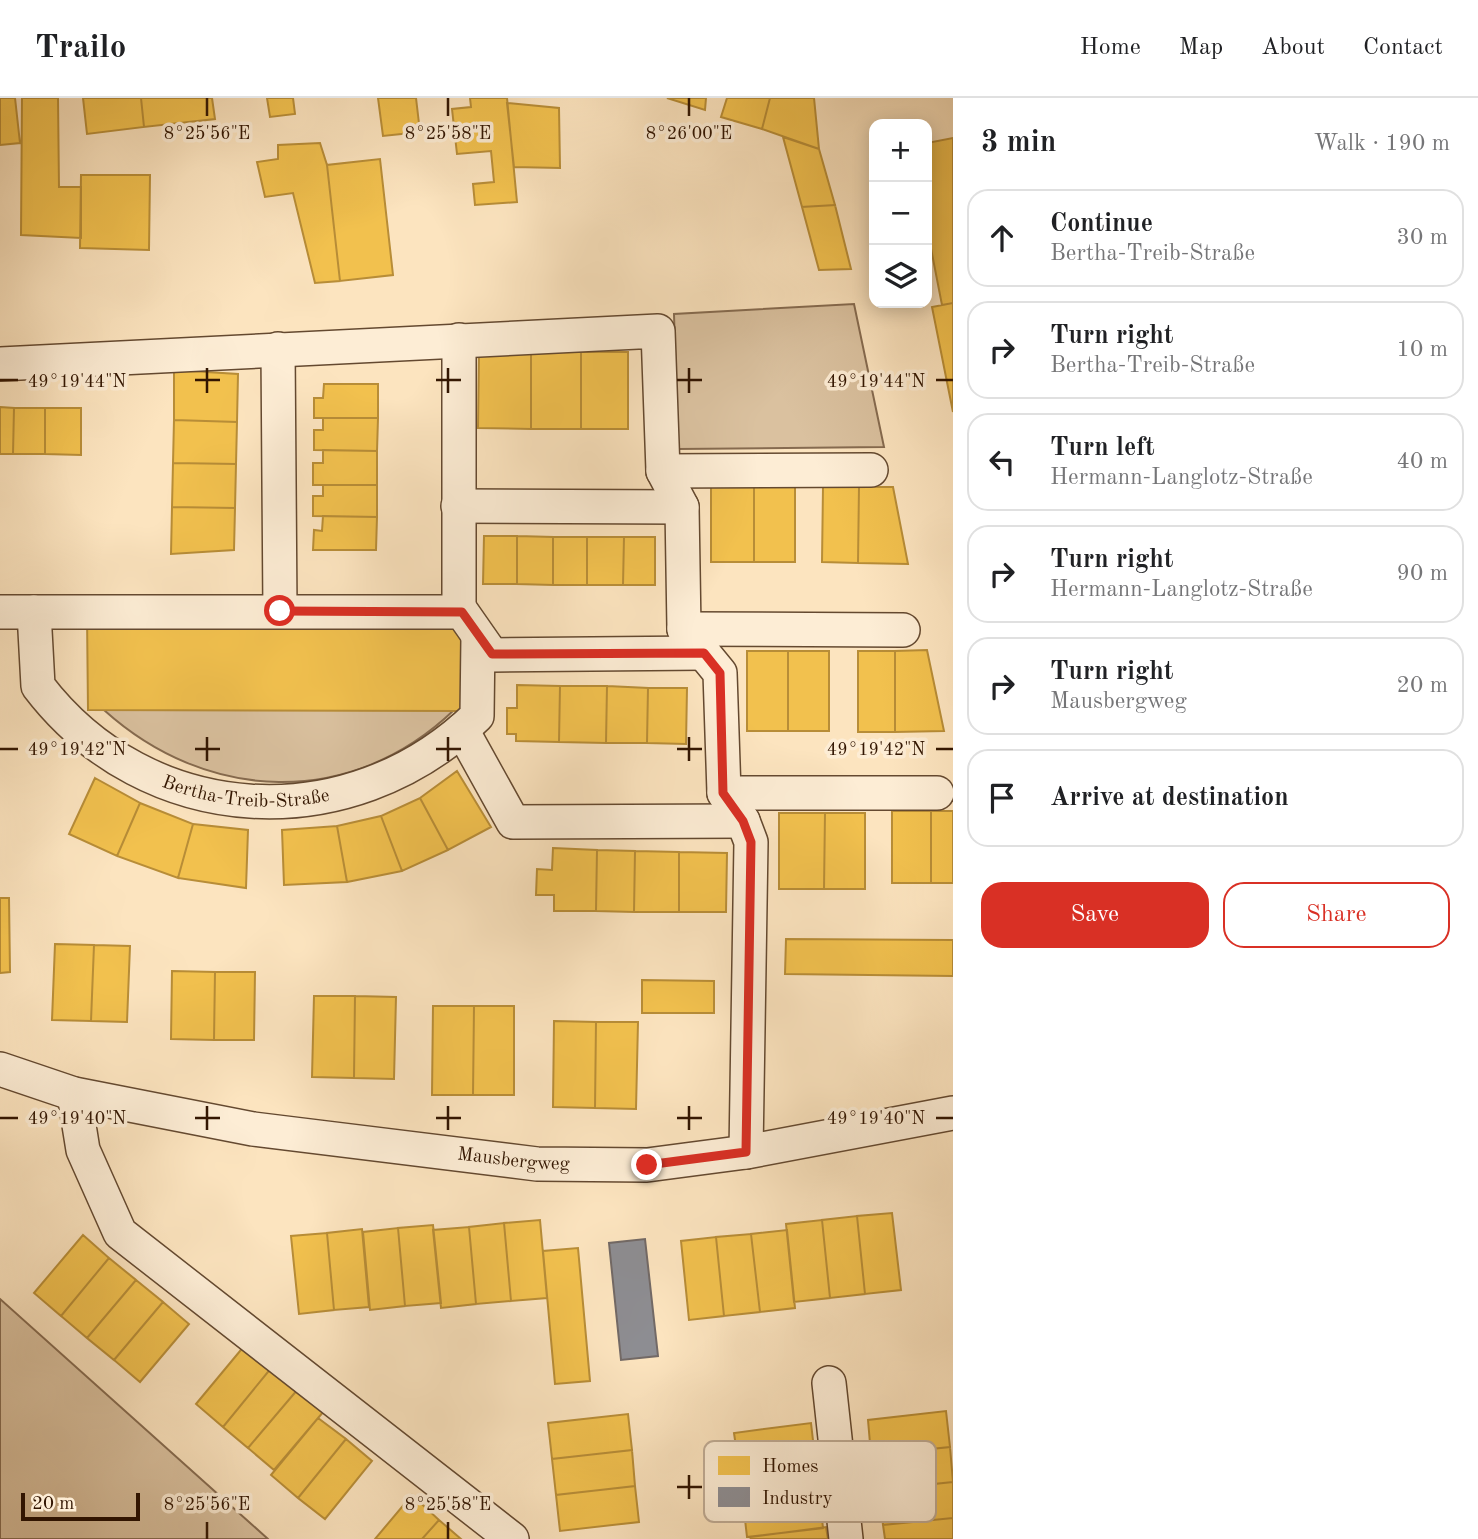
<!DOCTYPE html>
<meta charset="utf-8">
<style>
:root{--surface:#fff;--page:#f2f2f2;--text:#202124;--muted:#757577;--line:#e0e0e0;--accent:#d93025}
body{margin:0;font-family:"Old Standard TT",serif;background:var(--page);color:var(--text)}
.controls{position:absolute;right:21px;top:21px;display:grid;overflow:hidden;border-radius:14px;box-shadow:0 4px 18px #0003}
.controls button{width:63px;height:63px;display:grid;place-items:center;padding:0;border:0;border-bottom:2px solid var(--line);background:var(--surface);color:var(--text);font:35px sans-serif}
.scale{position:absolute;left:21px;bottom:18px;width:119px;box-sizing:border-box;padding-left:7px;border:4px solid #321501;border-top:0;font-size:19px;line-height:24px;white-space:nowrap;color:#321501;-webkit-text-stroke:5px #fdedd5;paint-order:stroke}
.stop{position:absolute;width:21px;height:21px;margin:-16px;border:5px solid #d93025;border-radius:50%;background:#fff}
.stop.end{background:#d93025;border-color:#fff;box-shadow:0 2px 7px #0008}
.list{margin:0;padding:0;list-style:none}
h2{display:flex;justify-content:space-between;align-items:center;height:91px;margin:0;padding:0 28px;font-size:30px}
h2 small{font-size:23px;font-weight:400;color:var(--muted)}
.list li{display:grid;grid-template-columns:46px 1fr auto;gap:21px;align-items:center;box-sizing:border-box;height:98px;margin:0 14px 14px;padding:0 14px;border:2px solid var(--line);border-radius:21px}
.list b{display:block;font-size:26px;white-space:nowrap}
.list p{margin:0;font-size:23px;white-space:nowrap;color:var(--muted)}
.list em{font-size:23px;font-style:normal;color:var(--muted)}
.actions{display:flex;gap:14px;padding:21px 28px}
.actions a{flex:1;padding:16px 0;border:2px solid var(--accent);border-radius:21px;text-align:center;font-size:24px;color:var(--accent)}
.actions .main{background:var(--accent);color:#fff}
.icon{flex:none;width:38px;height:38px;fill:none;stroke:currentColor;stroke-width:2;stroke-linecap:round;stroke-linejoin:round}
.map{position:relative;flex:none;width:953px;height:1441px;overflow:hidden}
header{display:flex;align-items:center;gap:42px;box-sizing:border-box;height:98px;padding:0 35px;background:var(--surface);border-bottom:2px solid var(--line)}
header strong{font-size:33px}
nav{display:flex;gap:38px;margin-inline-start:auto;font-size:24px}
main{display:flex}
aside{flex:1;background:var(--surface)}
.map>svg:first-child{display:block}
.green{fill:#dac19f;stroke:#866b50;stroke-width:2}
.homes{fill:#f2c14e;stroke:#b88d37;stroke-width:2}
.industry{fill:#8d8d92;stroke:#726966;stroke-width:2}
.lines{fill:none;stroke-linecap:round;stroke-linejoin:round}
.minor-casing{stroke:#644930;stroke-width:36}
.minor{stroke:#fdedd5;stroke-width:33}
.route{stroke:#d93025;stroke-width:9}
.ticks{fill:none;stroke:#321501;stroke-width:2.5}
.labels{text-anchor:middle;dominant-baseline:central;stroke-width:7;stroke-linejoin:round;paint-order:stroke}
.street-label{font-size:19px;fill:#321501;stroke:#fdedd5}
.key{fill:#fdedd5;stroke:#c0ac95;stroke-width:2}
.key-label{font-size:19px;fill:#321501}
.ticks-label{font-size:18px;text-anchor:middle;fill:#321501;stroke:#fdedd5;stroke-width:7;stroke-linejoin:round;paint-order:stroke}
</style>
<header>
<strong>Trailo</strong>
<nav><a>Home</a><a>Map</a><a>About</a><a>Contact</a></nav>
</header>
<main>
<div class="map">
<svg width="953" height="1441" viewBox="0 0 953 1441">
<rect width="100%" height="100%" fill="#fce4bf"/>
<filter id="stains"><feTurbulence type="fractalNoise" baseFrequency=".00286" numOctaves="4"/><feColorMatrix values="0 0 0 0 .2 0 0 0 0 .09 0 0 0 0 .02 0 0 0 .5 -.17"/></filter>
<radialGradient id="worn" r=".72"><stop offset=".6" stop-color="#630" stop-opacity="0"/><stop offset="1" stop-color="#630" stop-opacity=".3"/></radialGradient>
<path class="green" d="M 854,206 L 884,349 L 678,351 L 674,216 Z
M 104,612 L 454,612 C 351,711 207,705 104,612 Z
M 0,1201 L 268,1441 L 0,1441 Z"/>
<path class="homes" d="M 0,0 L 15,0 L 20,45 L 0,47 Z
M 22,0 L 58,0 L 59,89 L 81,89 L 81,140 L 21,137 Z
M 83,0 L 141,0 L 144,29 L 87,36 Z
M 141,0 L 212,0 L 215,21 L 144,29 Z
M 267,0 L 293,0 L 295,16 L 270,19 Z
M 378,0 L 416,0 L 420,34 L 383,38 Z
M 470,0 L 507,0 L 517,104 L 475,107 L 473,86 L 494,84 L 491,53 L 457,56 L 452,11 L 471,9 Z
M 667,0 L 706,0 L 705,12 Z
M 727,0 L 770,0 L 762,31 L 721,19 Z
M 770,0 L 814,0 L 819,51 L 762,31 Z
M 507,5 L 559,10 L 560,70 L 514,69 Z
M 783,39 L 819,51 L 835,107 L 802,109 Z
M 953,40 L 953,205 L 942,207 L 927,130 L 927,45 Z
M 320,45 L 327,67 L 340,183 L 315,185 L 293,95 L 265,99 L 257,64 L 278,61 L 278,47 Z
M 380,61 L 393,177 L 340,183 L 327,67 Z
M 81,77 L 150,77 L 149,152 L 80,150 Z
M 835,107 L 851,171 L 819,172 L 802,109 Z
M 953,205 L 953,314 L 932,209 Z
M 479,254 L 531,254 L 531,331 L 478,330 Z
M 531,254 L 581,254 L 581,331 L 531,331 Z
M 581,254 L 628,254 L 628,331 L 581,331 Z
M 174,272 L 238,276 L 237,324 L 174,322 Z
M 324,286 L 378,286 L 378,320 L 314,320 L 314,300 L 323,300 Z
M 0,309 L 14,310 L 13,356 L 0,356 Z
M 14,310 L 45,310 L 45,356 L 13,356 Z
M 45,310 L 81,310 L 81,357 L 45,356 Z
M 323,320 L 378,320 L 377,353 L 314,352 L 314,332 L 323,332 Z
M 174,322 L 237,324 L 236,366 L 173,365 Z
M 323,352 L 377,353 L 377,387 L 313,387 L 313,365 L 323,365 Z
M 173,365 L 236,366 L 235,410 L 172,409 Z
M 323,387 L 377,387 L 377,419 L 313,418 L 313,398 L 323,398 Z
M 711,389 L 754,389 L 754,464 L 711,464 Z
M 754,389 L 795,389 L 795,464 L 754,464 Z
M 823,389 L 859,389 L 858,465 L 822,464 Z
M 859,389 L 893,389 L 908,466 L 858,465 Z
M 172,409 L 235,410 L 234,452 L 171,456 Z
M 323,418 L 377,419 L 376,452 L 313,452 L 314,432 L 322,433 Z
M 484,438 L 517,438 L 517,486 L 483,486 Z
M 517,438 L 553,439 L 553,487 L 517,486 Z
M 553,439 L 587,439 L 587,487 L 553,487 Z
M 587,439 L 624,439 L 623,487 L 587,487 Z
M 624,439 L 655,439 L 655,487 L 623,487 Z
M 87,517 L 462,517 L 461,613 L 88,612 Z
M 927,552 L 944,633 L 895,634 L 895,553 Z
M 747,553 L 788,553 L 788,633 L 747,633 Z
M 788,553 L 829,553 L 829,633 L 788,633 Z
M 858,553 L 895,553 L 895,634 L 858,634 Z
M 517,587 L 560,588 L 559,644 L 516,643 L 516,636 L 507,636 L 507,610 L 517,610 Z
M 560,588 L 607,588 L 606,645 L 559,644 Z
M 607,588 L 648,590 L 647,645 L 606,645 Z
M 648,590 L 687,590 L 686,646 L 647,645 Z
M 457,673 L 491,729 L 448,752 L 420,700 Z
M 95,680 L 140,705 L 117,758 L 69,736 Z
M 420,700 L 448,752 L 402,773 L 381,718 Z
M 140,705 L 193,726 L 178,780 L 117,758 Z
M 892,713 L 931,713 L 931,785 L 892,785 Z
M 931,713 L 953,713 L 953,785 L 931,785 Z
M 779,715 L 825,715 L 824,791 L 779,791 Z
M 825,715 L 865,715 L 865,791 L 824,791 Z
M 381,718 L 402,773 L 347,784 L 337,728 Z
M 193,726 L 248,732 L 246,790 L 178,780 Z
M 337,728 L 347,784 L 284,787 L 282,732 Z
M 553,750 L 597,752 L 596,813 L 554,813 L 554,797 L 536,797 L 537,771 L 552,772 Z
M 597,752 L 635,753 L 634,814 L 596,813 Z
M 635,753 L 679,754 L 679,814 L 634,814 Z
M 679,754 L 727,755 L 726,814 L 679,814 Z
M 0,800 L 9,800 L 10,874 L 0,875 Z
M 786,841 L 953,842 L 953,878 L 785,876 Z
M 55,846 L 94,847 L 91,923 L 52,922 Z
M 94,847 L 130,848 L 127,924 L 91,923 Z
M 172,873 L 215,874 L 214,942 L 171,941 Z
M 215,874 L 255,874 L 254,942 L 214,942 Z
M 642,882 L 714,883 L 714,915 L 642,915 Z
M 314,898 L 355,898 L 354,980 L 312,979 Z
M 355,898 L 396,899 L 394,981 L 354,980 Z
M 433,908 L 474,908 L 473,997 L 432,997 Z
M 474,908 L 514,908 L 514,997 L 473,997 Z
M 554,923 L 596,924 L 595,1010 L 553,1009 Z
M 596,924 L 638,924 L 636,1011 L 595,1010 Z
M 892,1115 L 901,1192 L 865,1196 L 857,1118 Z
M 857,1118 L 865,1196 L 830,1200 L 822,1122 Z
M 540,1122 L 547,1200 L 511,1203 L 504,1125 Z
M 822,1122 L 830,1200 L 794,1204 L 786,1126 Z
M 504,1125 L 511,1203 L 476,1206 L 469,1129 Z
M 433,1127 L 441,1205 L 405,1208 L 398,1130 Z
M 469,1129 L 476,1206 L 441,1210 L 433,1132 Z
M 398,1130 L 405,1208 L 370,1212 L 363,1134 Z
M 362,1131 L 369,1209 L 334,1212 L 327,1135 Z
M 787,1132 L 795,1210 L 760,1214 L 751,1136 Z
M 327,1135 L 334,1212 L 299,1216 L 291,1138 Z
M 751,1136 L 760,1214 L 724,1218 L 716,1139 Z
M 83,1137 L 109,1160 L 61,1218 L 34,1195 Z
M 716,1139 L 724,1218 L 689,1222 L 681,1143 Z
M 578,1150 L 590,1283 L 555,1286 L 543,1153 Z
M 109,1160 L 136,1182 L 87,1240 L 61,1218 Z
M 136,1182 L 163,1204 L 114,1262 L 87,1240 Z
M 163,1204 L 189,1226 L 140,1284 L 114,1262 Z
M 245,1247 L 272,1269 L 223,1329 L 196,1306 Z
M 272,1269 L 298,1291 L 248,1350 L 223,1329 Z
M 298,1291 L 324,1313 L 274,1372 L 248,1350 Z
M 946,1313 L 950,1349 L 871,1357 L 868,1322 Z
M 628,1316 L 632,1352 L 552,1361 L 548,1325 Z
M 318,1320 L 346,1341 L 298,1400 L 271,1377 Z
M 811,1325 L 815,1360 L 739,1370 L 734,1335 Z
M 346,1341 L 372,1363 L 325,1421 L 298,1400 Z
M 950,1349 L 953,1384 L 875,1392 L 871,1357 Z
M 632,1352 L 635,1388 L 556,1397 L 552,1361 Z
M 953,1384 L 953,1420 L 883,1427 L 879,1392 Z
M 635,1388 L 639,1424 L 560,1433 L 556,1397 Z
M 819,1395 L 823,1430 L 747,1439 L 743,1404 Z
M 412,1397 L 439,1422 L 422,1441 L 375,1441 Z
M 953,1420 L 953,1441 L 885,1441 L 883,1427 Z
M 439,1422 L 461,1441 L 422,1441 Z
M 826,1429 L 828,1441 L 751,1441 L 750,1439 Z"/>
<path class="industry" d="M 645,1141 L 658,1258 L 621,1262 L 609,1145 Z"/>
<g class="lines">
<g class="minor-casing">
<g id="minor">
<path d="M 459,242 L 459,514"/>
<path d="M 278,251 L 280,513"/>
<path d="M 0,266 L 658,233 L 663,373 L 682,409 L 684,531 L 720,575 L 724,695 L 743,723 L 751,744 L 746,1054"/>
<path d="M 663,373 L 871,372"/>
<path d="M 458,408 L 682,409"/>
<path d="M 0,514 L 462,514 L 492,557 L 704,555"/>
<path id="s1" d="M 34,514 L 38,588 C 147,731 349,742 477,618 L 478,539"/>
<path d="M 684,531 L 903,532"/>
<path d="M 462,632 L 513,724 L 743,723"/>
<path d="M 724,695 L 937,695"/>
<path id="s2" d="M 0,971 L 74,996 L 253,1031 L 537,1066 L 647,1067 L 746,1054 L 953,1015"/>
<path d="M 74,996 L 83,1052 L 120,1135 L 512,1441"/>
<path d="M 829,1285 L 846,1441"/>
</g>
</g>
<use href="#minor" class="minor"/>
</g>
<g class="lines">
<path class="route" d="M 280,513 L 462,514 L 492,556 L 704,555 L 720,575 L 723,695 L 743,723 L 751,744 L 746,1054 L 647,1067"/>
</g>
<path class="ticks" d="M 207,0 L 207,18M 448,0 L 448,18M 689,0 L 689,18M 207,270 L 207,295M 448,270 L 448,295M 689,270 L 689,295M 0,282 L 18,282M 195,282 L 220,282M 436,282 L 461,282M 677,282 L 702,282M 936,282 L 953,282M 207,639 L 207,663M 448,639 L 448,663M 689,639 L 689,663M 0,651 L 18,651M 195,651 L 220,651M 436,651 L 461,651M 677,651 L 702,651M 936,651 L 953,651M 207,1008 L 207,1032M 448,1008 L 448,1032M 689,1008 L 689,1032M 0,1020 L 18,1020M 195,1020 L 220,1020M 436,1020 L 461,1020M 677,1020 L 702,1020M 936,1020 L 953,1020M 689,1377 L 689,1401M 677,1389 L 702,1389M 207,1424 L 207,1441M 448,1424 L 448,1441"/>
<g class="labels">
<g class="street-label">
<text stroke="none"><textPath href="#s1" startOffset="318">Bertha-Treib-Straße</textPath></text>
<text stroke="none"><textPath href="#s2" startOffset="523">Mausbergweg</textPath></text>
</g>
</g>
<rect x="704" y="1343" width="232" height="81" rx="10" class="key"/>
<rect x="718" y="1358" width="32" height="19" fill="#f2c14e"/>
<rect x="718" y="1389" width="32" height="20" fill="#8d8d92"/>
<g class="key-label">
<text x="762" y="1374">Homes</text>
<text x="762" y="1406">Industry</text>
</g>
<g class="ticks-label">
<text x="207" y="41">8°25'56"E</text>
<text x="448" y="41">8°25'58"E</text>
<text x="689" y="41">8°26'00"E</text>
<text x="77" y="289">49°19'44"N</text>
<text x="876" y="289">49°19'44"N</text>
<text x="77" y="657">49°19'42"N</text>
<text x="876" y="657">49°19'42"N</text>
<text x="77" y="1026">49°19'40"N</text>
<text x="876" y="1026">49°19'40"N</text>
<text x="207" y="1412">8°25'56"E</text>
<text x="448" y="1412">8°25'58"E</text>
</g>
<rect width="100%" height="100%" filter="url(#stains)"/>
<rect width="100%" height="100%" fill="url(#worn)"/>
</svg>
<div class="controls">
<button>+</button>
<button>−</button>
<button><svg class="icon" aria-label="layers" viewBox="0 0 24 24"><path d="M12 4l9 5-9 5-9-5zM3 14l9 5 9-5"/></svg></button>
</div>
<div class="scale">20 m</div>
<div class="stop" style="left:280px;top:513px"></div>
<div class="stop end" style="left:647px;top:1067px"></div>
</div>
<aside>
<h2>3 min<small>Walk · 190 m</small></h2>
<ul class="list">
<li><svg class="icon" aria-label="ahead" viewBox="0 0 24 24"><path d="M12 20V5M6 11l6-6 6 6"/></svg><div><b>Continue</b><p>Bertha-Treib-Straße</p></div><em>30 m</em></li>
<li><svg class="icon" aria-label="right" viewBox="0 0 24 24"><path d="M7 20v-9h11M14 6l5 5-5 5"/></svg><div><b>Turn right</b><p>Bertha-Treib-Straße</p></div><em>10 m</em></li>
<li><svg class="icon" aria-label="left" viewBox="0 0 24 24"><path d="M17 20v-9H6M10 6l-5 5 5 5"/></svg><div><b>Turn left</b><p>Hermann-Langlotz-Straße</p></div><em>40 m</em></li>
<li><svg class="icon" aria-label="right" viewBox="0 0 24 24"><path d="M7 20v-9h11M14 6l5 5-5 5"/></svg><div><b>Turn right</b><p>Hermann-Langlotz-Straße</p></div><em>90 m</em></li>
<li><svg class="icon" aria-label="right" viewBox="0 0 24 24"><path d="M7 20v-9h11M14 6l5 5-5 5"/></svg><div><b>Turn right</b><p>Mausbergweg</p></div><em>20 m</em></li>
<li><svg class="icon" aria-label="arrive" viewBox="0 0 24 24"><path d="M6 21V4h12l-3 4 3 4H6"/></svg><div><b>Arrive at destination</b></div></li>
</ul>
<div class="actions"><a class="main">Save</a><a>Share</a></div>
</aside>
</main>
